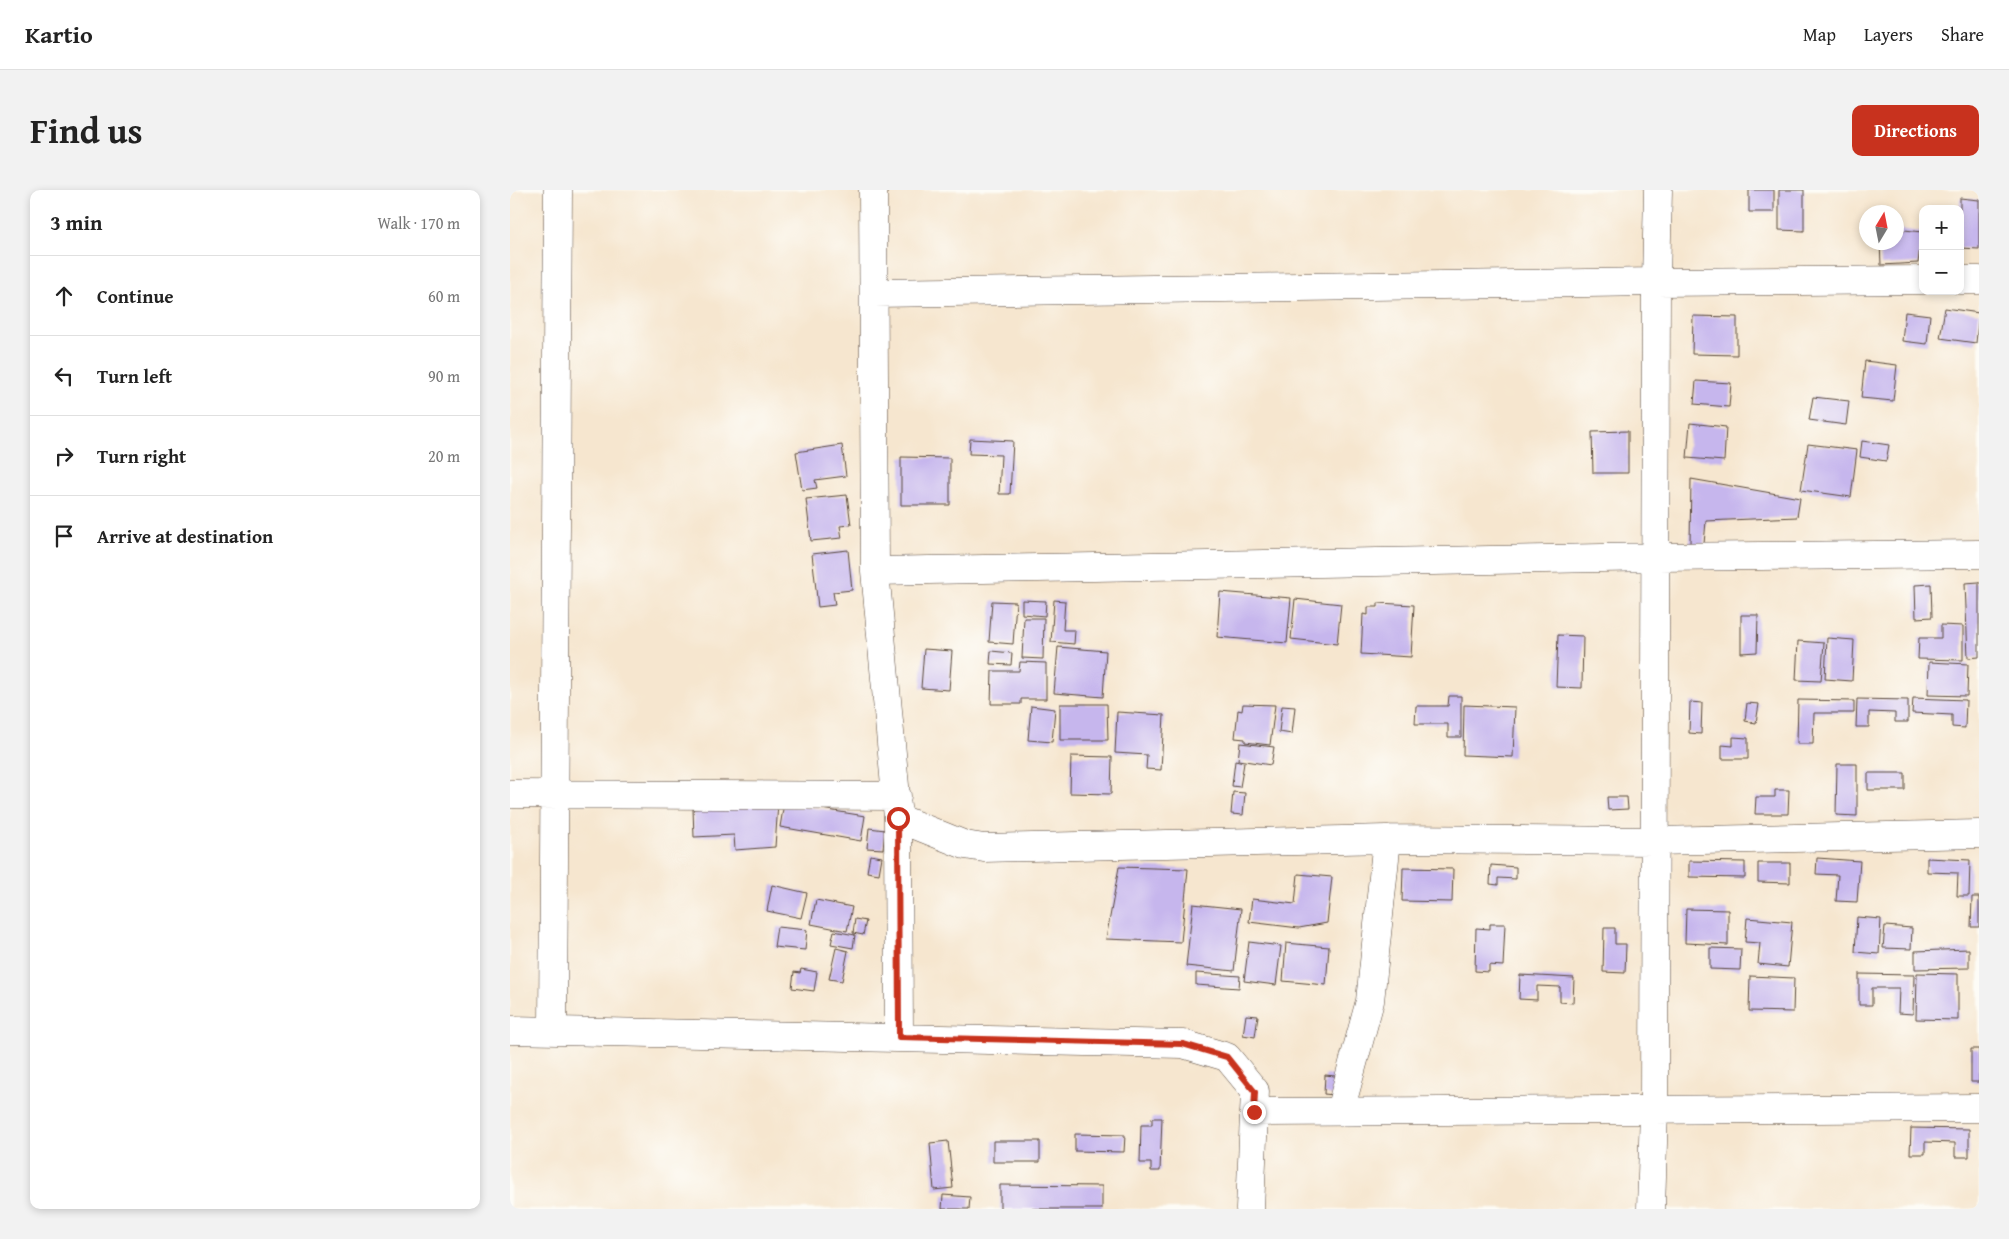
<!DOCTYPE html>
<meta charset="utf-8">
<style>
:root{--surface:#fff;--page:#f2f2f2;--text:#222;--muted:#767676;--line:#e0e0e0;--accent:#c8321e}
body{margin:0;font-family:"Gentium Book Plus",serif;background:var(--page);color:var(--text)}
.controls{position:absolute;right:15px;top:15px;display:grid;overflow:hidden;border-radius:10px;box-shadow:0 2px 8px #0003}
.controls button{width:45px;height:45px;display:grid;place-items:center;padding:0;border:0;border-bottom:1px solid var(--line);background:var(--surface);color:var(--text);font:25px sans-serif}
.compass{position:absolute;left:1349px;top:15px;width:45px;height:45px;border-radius:50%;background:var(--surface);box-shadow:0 2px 8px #0003;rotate:10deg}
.stop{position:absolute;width:15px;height:15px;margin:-11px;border:4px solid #c8321e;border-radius:50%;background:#fff}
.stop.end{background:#c8321e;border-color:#fff;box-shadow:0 1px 5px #0008}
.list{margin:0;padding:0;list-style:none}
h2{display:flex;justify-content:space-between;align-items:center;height:65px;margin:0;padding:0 20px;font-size:21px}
h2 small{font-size:16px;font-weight:400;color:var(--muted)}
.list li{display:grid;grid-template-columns:32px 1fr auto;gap:15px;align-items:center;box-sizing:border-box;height:80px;padding:0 20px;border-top:1px solid var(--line)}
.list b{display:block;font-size:19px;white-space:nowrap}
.list em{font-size:16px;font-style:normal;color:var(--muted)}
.icon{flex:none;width:28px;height:28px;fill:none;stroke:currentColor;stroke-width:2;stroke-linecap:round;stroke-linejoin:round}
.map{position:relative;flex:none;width:1469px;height:1019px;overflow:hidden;border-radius:10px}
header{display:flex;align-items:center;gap:30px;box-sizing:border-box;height:70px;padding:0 25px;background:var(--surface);border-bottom:1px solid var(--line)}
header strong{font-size:24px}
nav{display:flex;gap:28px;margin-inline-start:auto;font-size:18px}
.intro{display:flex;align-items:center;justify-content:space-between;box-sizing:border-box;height:120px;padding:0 30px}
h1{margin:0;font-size:35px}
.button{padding:12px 22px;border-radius:10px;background:var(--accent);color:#fff;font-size:18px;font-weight:700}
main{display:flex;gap:30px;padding:0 30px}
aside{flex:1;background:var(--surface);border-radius:10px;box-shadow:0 2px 8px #0003}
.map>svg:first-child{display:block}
.building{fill:#c6b6ed}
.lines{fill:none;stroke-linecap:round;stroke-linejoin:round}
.minor-casing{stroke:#574639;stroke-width:29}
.minor{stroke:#fff;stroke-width:28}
.route{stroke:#c8321e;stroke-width:6}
</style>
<header>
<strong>Kartio</strong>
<nav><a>Map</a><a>Layers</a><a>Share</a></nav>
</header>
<div class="intro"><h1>Find us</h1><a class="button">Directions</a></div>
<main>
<aside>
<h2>3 min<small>Walk · 170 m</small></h2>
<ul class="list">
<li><svg class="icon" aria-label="ahead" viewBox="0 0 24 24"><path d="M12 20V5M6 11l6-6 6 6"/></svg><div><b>Continue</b></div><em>60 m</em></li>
<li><svg class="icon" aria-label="left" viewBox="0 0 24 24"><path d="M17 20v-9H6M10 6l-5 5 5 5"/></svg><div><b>Turn left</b></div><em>90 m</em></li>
<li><svg class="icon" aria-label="right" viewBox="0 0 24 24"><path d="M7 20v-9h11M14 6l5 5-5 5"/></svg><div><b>Turn right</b></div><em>20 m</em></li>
<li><svg class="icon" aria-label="arrive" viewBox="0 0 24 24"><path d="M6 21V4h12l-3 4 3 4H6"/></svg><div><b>Arrive at destination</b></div></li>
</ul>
</aside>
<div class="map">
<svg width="1469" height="1019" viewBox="0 0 1469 1019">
<rect width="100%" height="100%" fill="#fdfcf7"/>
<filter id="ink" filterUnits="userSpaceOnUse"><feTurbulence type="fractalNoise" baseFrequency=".02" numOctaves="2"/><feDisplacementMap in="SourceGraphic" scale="10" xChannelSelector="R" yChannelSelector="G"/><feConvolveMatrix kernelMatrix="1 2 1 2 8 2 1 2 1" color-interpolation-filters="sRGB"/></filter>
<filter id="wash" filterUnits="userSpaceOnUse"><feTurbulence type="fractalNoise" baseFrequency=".0096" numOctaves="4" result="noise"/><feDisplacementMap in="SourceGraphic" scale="20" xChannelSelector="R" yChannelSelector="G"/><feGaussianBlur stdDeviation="1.12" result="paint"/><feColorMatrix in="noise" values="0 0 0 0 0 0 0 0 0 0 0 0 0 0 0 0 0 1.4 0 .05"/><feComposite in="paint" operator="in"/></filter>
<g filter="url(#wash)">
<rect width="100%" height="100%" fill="#f6e6cf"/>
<g id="blocks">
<path class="building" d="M 1239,0 L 1264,0 L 1264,22 L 1239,22 Z
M 1269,0 L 1294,0 L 1294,41 L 1269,40 Z
M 1450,8 L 1469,10 L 1469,59 L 1450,58 Z
M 1386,39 L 1412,42 L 1408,73 L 1371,75 L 1370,52 L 1386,52 Z
M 1435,118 L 1469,123 L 1466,153 L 1430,148 Z
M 1395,122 L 1420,125 L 1417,154 L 1392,151 Z
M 1183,126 L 1227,127 L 1227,165 L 1182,164 Z
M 1355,171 L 1387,175 L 1383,211 L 1351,208 Z
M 1186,191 L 1221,193 L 1219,217 L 1184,214 Z
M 1303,207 L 1339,211 L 1336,235 L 1299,230 Z
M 1180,233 L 1216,237 L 1214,271 L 1177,268 Z
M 1118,241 L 1118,283 L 1083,283 L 1082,242 Z
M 460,249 L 503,251 L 500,304 L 489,304 L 491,265 L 459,264 Z
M 1352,251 L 1379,255 L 1376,271 L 1350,267 Z
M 1298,254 L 1347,260 L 1341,307 L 1291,300 Z
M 332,255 L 336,286 L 305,290 L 307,298 L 292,300 L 286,262 Z
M 391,267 L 440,268 L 440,315 L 391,315 Z
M 1181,289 L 1290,308 L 1287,327 L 1196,331 L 1194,354 L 1180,354 Z
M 337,305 L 341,335 L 330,336 L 332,348 L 301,351 L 296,309 Z
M 338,360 L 342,400 L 323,402 L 325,415 L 308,417 L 302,364 Z
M 1469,392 L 1469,467 L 1458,468 L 1455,393 Z
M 1421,394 L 1422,427 L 1406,428 L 1405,395 Z
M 710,402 L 781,408 L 777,453 L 707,447 Z
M 785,409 L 831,414 L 827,454 L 781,449 Z
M 512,410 L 536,411 L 535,426 L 512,424 Z
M 544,410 L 555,411 L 553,440 L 565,440 L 564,454 L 541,452 Z
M 482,411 L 506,412 L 503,454 L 479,452 Z
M 868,413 L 904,415 L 901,467 L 851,464 L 853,424 L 858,425 L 858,417 L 868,417 Z
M 1231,425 L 1248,425 L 1247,462 L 1231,463 Z
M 514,428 L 534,428 L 533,469 L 512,468 Z
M 1431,435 L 1453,436 L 1453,470 L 1408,469 L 1409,448 L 1431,448 Z
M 1048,445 L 1073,446 L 1072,498 L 1046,497 Z
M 1317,448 L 1344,450 L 1342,491 L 1315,489 Z
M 1288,451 L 1314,453 L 1311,491 L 1286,490 Z
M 548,457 L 596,461 L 593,507 L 544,503 Z
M 414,459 L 442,461 L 439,500 L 411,498 Z
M 481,461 L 502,463 L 501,475 L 480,474 Z
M 510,472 L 536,473 L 536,509 L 511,509 L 511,514 L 481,514 L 482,481 L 509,481 Z
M 1419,472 L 1458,474 L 1457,506 L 1418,505 Z
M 939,506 L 951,506 L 951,547 L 938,547 L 938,534 L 905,534 L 906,516 L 938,516 Z
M 1403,508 L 1456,510 L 1455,538 L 1442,537 L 1442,525 L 1402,523 Z
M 1347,509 L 1398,510 L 1398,532 L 1385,532 L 1385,523 L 1359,522 L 1359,537 L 1346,537 Z
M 1288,510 L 1344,511 L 1344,523 L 1304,523 L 1303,554 L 1287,554 Z
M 1180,512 L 1192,513 L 1191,544 L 1179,543 Z
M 1237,513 L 1249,514 L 1246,533 L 1235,531 Z
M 550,514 L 597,514 L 598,550 L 550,550 Z
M 733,514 L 765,515 L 760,555 L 735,552 L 735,549 L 725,548 L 728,520 L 732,521 Z
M 954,515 L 1005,517 L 1003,567 L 953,565 Z
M 521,516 L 545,519 L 542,552 L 518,550 Z
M 772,516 L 785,517 L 782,544 L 769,542 Z
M 607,522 L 654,525 L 651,580 L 636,579 L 637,565 L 605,563 Z
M 1223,547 L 1238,548 L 1238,569 L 1212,569 L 1212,555 L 1223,556 Z
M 730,553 L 764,557 L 761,575 L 728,570 Z
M 561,566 L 602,567 L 601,604 L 560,603 Z
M 725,571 L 734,573 L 730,597 L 722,596 Z
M 1327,574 L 1347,574 L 1347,626 L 1326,625 Z
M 1358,583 L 1395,583 L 1395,600 L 1358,600 Z
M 1265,600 L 1279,600 L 1278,624 L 1245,624 L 1246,607 L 1265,607 Z
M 723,602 L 735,603 L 733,625 L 721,624 Z
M 1097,607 L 1117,607 L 1118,619 L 1098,620 Z
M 268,613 L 265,657 L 225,660 L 224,645 L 184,647 L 183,619 Z
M 274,613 L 355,626 L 351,651 L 270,637 Z
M 359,638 L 375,640 L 373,659 L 357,658 Z
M 360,665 L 372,667 L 369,684 L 357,682 Z
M 1307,668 L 1350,671 L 1347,712 L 1326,711 L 1328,685 L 1306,684 Z
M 1417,668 L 1460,670 L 1459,706 L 1447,706 L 1448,683 L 1417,682 Z
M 1179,671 L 1235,672 L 1235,688 L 1179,687 Z
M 1248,673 L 1280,673 L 1280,693 L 1248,692 Z
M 981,675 L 1006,677 L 1006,689 L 988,688 L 988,695 L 980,694 Z
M 609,677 L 678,679 L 671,752 L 596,749 Z
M 893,678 L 943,679 L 942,712 L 892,711 Z
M 788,684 L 822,687 L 817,733 L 789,738 L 739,732 L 742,709 L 785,714 Z
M 262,695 L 297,703 L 291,728 L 257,721 Z
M 1462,707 L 1469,707 L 1469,737 L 1461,737 Z
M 306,710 L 342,717 L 337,741 L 301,734 Z
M 683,714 L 731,719 L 724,781 L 676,776 Z
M 1176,719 L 1218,720 L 1218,755 L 1175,753 Z
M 1347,727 L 1371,729 L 1369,764 L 1345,762 Z
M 1237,728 L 1282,732 L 1278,777 L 1248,774 L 1250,753 L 1235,752 Z
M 345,729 L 356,731 L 353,745 L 343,743 Z
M 980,734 L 995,734 L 993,776 L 979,775 L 979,782 L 965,781 L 966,738 L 980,739 Z
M 1375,736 L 1402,738 L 1401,759 L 1373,758 Z
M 267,737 L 297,740 L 295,760 L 264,757 Z
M 1094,738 L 1105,738 L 1105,754 L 1116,754 L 1115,783 L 1093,782 Z
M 324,741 L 345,745 L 343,758 L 321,754 Z
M 739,752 L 771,756 L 766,795 L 734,791 Z
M 776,753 L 819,757 L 816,795 L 773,791 Z
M 326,758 L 338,761 L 332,791 L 319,789 Z
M 1200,758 L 1231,759 L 1230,780 L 1200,779 Z
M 1459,759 L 1459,778 L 1405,779 L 1405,761 Z
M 291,779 L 307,782 L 304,801 L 282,798 L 284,782 L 290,783 Z
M 686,783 L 730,786 L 729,798 L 686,795 Z
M 1407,783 L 1448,784 L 1448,830 L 1406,829 Z
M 1349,784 L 1404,785 L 1403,824 L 1388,823 L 1389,798 L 1362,798 L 1362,815 L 1349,815 Z
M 1010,785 L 1064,788 L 1063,813 L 1050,812 L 1050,797 L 1027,796 L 1027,810 L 1009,809 Z
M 1240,786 L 1284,788 L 1283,822 L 1239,821 Z
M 736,825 L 748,826 L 745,847 L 733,845 Z
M 1461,859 L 1469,859 L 1469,892 L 1461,892 Z
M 815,885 L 825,886 L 824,905 L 814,904 Z
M 642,928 L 652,928 L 650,981 L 641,981 L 641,973 L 630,973 L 631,935 L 642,935 Z
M 1401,938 L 1459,939 L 1459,967 L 1445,967 L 1445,953 L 1415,952 L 1415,964 L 1400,964 Z
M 565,944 L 615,945 L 614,962 L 565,961 Z
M 438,951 L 443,998 L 424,1000 L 420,953 Z
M 483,951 L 530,951 L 530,972 L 483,972 Z
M 490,995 L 592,996 L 592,1019 L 490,1019 Z
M 433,1005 L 460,1007 L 459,1019 L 432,1019 Z"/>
</g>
</g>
<g filter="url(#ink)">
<use href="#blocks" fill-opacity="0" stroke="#574639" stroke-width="1"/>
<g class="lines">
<g class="minor-casing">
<path id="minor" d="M 363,0 L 365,381 L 388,628 L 389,847
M 1450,90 L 1469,90
M 364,103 L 1146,92 L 1413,90
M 365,381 L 1147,367 L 1469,364
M 0,604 L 387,606
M 388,628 L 455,655 L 474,658 L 877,649 L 1144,651 L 1469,644
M 0,840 L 673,854 L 717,867 L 745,901 L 740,1019
M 43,840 L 48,0
M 830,921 L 860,811 L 877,649
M 744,922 L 1469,918
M 1141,1019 L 1144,920 L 1146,92 L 1148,0"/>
</g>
<use href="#minor" class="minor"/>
</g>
</g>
<g class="lines" filter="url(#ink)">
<path class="route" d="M 388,628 L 389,847 L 673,854 L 717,867 L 745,902 L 744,922"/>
</g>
</svg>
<div class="controls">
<button>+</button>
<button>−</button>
</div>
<svg class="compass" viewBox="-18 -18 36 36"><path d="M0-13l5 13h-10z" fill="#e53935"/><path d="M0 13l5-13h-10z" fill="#767676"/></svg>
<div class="stop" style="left:388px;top:628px"></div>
<div class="stop end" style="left:744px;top:922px"></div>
</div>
</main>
